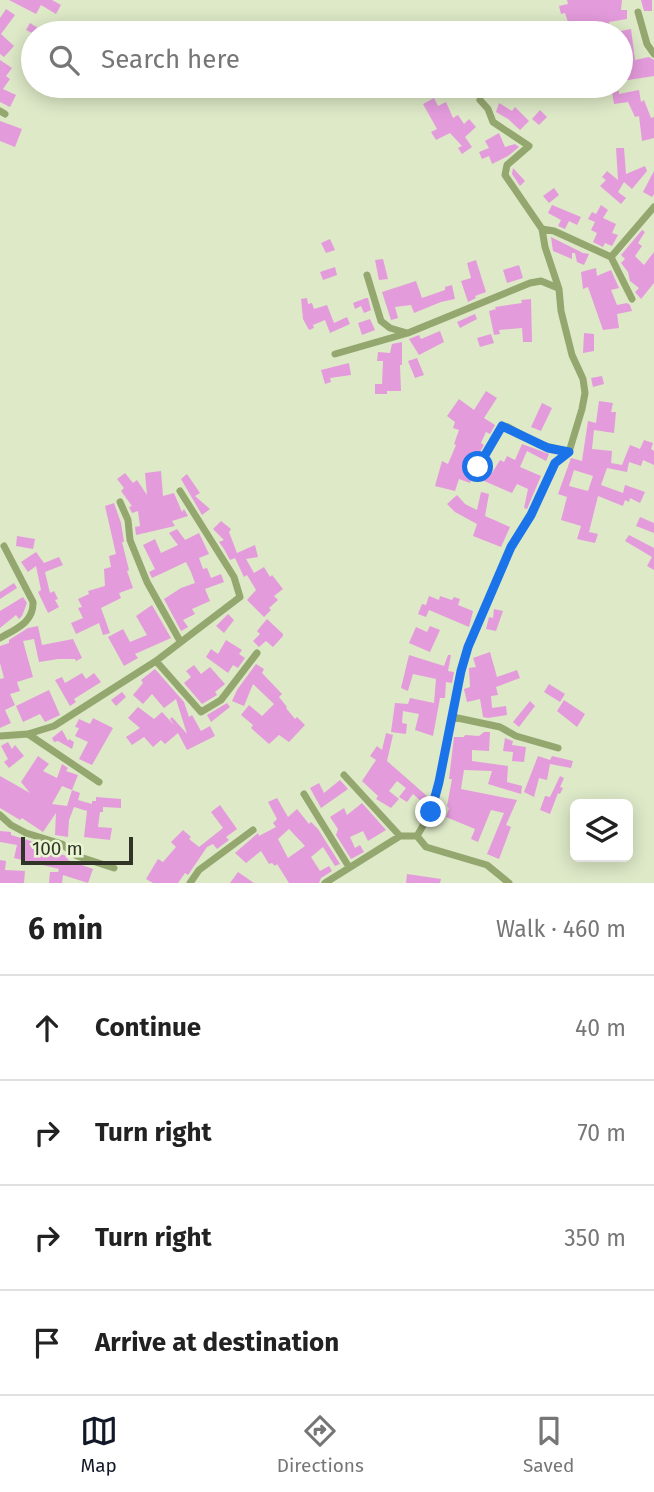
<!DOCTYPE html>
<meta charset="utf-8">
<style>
:root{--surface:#fff;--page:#f2f2f2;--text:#222;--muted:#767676;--line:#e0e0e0;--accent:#111827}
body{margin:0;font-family:"Fira Sans",sans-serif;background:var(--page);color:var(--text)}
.controls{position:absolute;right:21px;bottom:21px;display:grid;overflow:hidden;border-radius:10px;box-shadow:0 4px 18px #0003}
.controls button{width:63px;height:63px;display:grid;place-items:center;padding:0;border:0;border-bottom:2px solid var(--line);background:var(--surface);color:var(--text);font:35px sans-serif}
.scale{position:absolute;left:21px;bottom:18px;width:112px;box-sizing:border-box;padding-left:7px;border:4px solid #303427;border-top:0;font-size:19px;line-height:24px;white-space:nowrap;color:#303427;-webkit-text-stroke:5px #eaf6d3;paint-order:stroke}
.stop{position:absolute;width:21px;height:21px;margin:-16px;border:5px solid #1a73e8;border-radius:50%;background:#fff}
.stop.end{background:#1a73e8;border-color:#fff;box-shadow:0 2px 7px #0008}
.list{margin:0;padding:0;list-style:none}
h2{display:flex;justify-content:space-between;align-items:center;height:91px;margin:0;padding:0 28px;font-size:30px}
h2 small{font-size:23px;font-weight:400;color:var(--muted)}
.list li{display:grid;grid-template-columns:46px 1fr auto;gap:21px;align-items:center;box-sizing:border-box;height:105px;padding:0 28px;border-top:2px solid var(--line)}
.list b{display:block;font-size:26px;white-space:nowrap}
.list em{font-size:23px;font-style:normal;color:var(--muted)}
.icon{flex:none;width:38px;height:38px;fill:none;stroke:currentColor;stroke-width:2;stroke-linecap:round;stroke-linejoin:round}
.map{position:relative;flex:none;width:654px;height:883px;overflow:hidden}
.search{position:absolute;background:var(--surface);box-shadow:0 4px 18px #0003;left:21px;right:21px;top:21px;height:77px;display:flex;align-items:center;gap:18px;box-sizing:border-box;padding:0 24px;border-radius:38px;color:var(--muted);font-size:26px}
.sheet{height:511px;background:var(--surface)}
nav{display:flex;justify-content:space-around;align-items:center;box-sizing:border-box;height:98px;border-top:2px solid var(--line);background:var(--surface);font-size:19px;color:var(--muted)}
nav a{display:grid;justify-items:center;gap:4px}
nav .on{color:var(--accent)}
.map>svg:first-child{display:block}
.building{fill:#e49bdc;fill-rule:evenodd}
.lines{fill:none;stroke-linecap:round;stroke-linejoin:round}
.minor{stroke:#94a76f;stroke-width:7}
.route{stroke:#1a73e8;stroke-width:9}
</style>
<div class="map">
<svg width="654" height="883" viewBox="0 0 654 883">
<rect width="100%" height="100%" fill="#dde9c7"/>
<path class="building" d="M 9,0 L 52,0 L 61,5 L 56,14 L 41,5 L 36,14 Z
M 567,0 L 622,0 L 621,10 L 627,10 L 627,19 L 609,22 L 611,33 L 564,33 L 562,28 L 569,25 L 565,13 L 561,14 L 559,6 L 568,4 Z
M 641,0 L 652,0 L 652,11 L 644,11 Z
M 6,9 L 15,15 L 1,34 L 14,46 L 4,57 L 0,54 L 0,18 Z
M 30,23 L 46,33 L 32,33 L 26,30 Z
M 631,29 L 635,60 L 649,57 L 654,60 L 654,76 L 622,81 L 621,31 Z
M 0,60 L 12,68 L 6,76 L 10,79 L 3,89 L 16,95 L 10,107 L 0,102 Z
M 480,86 L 507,86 L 500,94 L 491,86 L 484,95 L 476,90 Z
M 639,90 L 641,102 L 644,100 L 651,118 L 654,117 L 654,138 L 642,141 L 639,116 L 635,117 L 628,102 L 614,104 L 612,92 L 619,91 L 619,94 Z
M 434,98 L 438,106 L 446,102 L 453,118 L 458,115 L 464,124 L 469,119 L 476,127 L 465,137 L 472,147 L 462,154 L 458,148 L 462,146 L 450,133 L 436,140 L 431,132 L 437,129 L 423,104 Z
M 499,103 L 512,111 L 515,107 L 529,121 L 520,130 L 508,119 L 496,112 Z
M 540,110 L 547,117 L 539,125 L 532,119 Z
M 0,121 L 22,129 L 15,147 L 0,141 Z
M 499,133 L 505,147 L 515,144 L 519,147 L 508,156 L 492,164 L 489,156 L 482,159 L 479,152 L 489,148 L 485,141 Z
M 616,148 L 624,148 L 626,174 L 645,166 L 647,171 L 632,189 L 624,182 L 618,192 L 626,198 L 621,204 L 600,186 L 606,180 L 602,177 L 607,171 L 618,180 Z
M 513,168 L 525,181 L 520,186 L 512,174 Z
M 654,171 L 654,194 L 652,197 L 643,192 Z
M 554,188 L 559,195 L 549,203 L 543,196 Z
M 552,205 L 581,217 L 577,225 L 569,221 L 565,229 L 558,226 L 561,220 L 548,213 Z
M 601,205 L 608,210 L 603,218 L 616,224 L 612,233 L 618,235 L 612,246 L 605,243 L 603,247 L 593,242 L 597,233 L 591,230 L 595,222 L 588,219 L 592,212 L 596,214 Z
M 642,230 L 645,232 L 638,243 L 642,246 L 635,256 L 644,265 L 654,252 L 654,283 L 641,299 L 635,292 L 639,288 L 630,281 L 628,272 L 621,263 L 625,259 L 621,255 Z
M 551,237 L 583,253 L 589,254 L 584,265 L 577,262 L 575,253 L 572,253 L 572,259 L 553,251 Z
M 330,239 L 335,250 L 326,253 L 321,243 Z
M 383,259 L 388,279 L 379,280 L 375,260 Z
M 476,260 L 486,292 L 475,296 L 476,298 L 468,302 L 461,281 L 471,278 L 467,263 Z
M 519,265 L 523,278 L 507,283 L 503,270 Z
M 335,267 L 337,275 L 323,280 L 320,272 Z
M 596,268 L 597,276 L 611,270 L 619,288 L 611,290 L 617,305 L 627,303 L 630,305 L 632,311 L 617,314 L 619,328 L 603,330 L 588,287 L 583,289 L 581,272 Z
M 416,281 L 422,298 L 445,290 L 445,287 L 452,285 L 455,299 L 441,302 L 414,313 L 411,305 L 395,307 L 398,318 L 391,320 L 382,292 Z
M 307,298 L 308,304 L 312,303 L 314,309 L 327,305 L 334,323 L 347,317 L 350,324 L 330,333 L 325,320 L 313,325 L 314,328 L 309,330 L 303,319 L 301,299 Z
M 366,298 L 368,298 L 371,310 L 364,313 L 361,306 L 355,309 L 353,303 Z
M 531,299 L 532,342 L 523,342 L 522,328 L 499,330 L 500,334 L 494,335 L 489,311 L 496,309 L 495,307 L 522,303 L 521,300 Z
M 475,314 L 477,319 L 460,328 L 457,322 Z
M 370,319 L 375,330 L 362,335 L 358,323 Z
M 440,331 L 444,342 L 419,355 L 409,339 L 419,335 L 421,339 Z
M 584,333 L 594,334 L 594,351 L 583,353 Z
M 491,334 L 494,343 L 480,347 L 477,338 Z
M 402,342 L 402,365 L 400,365 L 401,391 L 387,391 L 387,394 L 375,394 L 375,384 L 382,384 L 383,361 L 377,361 L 378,352 L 390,353 L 392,344 Z
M 417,358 L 424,375 L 415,378 L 408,361 Z
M 349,363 L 351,375 L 330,378 L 331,382 L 325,384 L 321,370 Z
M 602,376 L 604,384 L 593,387 L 591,378 Z
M 486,391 L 497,398 L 484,418 L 495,425 L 490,434 L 486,432 L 481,443 L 484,445 L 472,465 L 471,473 L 473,474 L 470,483 L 459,479 L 455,491 L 435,486 L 442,461 L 448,464 L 456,445 L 454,444 L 459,430 L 453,428 L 455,422 L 447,416 L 459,399 L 474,410 Z
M 599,401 L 613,403 L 611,412 L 616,412 L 614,433 L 594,430 L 592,449 L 612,451 L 611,463 L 622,465 L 630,445 L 640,449 L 644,440 L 653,443 L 651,449 L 654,451 L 654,465 L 643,460 L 641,466 L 629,462 L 627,472 L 607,468 L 601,485 L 623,493 L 625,485 L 645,492 L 640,503 L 630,498 L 629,502 L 625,500 L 623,506 L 598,496 L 589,532 L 598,534 L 595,543 L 577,539 L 581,526 L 561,520 L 567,497 L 558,494 L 571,458 L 582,461 L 588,421 L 596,423 ZM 574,470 L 593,476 L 588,491 L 569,486 Z
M 542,403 L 552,408 L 541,431 L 531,427 Z
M 522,444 L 549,454 L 546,461 L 527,451 L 520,467 L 541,476 L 527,509 L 524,508 L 528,489 L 517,484 L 512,493 L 482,480 L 487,470 L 492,473 L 500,460 L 504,462 L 507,456 L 515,460 Z
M 161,471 L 163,496 L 174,493 L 182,512 L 184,509 L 188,516 L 172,521 L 175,526 L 136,535 L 135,527 L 140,526 L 138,511 L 132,513 L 129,507 L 132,506 L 121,491 L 124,488 L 117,479 L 125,473 L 133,483 L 137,480 L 147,495 L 145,473 Z
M 187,474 L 200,493 L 195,496 L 210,509 L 202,515 L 181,479 Z
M 481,492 L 489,494 L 485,516 L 510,527 L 501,547 L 473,536 L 477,524 L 455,512 L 447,504 L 457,495 L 465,504 L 477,510 Z
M 114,503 L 121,523 L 124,542 L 122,542 L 129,570 L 127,571 L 133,588 L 119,593 L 121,598 L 101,608 L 110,633 L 103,635 L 99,623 L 76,634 L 71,623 L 83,618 L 78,608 L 82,607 L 78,599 L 89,594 L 88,591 L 105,586 L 104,569 L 111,567 L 109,556 L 116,554 L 105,506 Z
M 640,517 L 654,523 L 654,533 L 636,526 Z
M 221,521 L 231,529 L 229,532 L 237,553 L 255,545 L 258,557 L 246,559 L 254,573 L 264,567 L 270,577 L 272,575 L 283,589 L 274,596 L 278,600 L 269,608 L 271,610 L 264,617 L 247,600 L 256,590 L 247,575 L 244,577 L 235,558 L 230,560 L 224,549 L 219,542 L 224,540 L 213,529 Z
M 177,529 L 185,540 L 199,533 L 209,554 L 199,558 L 203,569 L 207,568 L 211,578 L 221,574 L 224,582 L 205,589 L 210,601 L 192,609 L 195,614 L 183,620 L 188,627 L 181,631 L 164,599 L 181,588 L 195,583 L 191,572 L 186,562 L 152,578 L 149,572 L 155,569 L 143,545 L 155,539 L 161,553 L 178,545 L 169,533 Z
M 629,535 L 654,548 L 654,570 L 647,566 L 652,557 L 625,541 Z
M 17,536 L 35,539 L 33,549 L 16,546 Z
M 36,552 L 44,563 L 59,557 L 63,565 L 45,572 L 50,593 L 54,591 L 58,599 L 55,600 L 59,607 L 48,613 L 38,592 L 41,590 L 36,566 L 28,572 L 21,562 Z
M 14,583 L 17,588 L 0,599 L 0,592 Z
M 429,596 L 439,600 L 440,596 L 452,600 L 454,597 L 460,599 L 458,605 L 473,611 L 469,627 L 429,610 L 426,617 L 418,614 L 422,604 L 426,605 Z
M 23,597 L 27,603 L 22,616 L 19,619 L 16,615 L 0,628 L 0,611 Z
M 152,605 L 171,638 L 135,654 L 138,658 L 124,666 L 108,637 L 123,629 L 130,642 L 147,635 L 136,616 Z
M 494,609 L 503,611 L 496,631 L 486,629 L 489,617 L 493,618 Z
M 228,614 L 234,620 L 224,633 L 216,626 Z
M 267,619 L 283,634 L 283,636 L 273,647 L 266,641 L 259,647 L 253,641 L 260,634 L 257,631 Z
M 38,626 L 42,645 L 73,639 L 82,658 L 76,661 L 75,659 L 58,659 L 39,662 L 34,639 L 23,641 L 33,677 L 17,682 L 20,691 L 10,694 L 15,705 L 5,710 L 11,723 L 0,728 L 0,679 L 4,678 L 0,663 L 0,646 L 9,643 L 9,640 L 28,628 Z
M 430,626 L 440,630 L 430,652 L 409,643 L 416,627 L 427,632 Z
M 226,640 L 242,650 L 239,654 L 245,658 L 238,668 L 233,665 L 228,673 L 206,657 L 211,649 L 218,654 Z
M 490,652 L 497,677 L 517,670 L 520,678 L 496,687 L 498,695 L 491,696 L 492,708 L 506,706 L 507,715 L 488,718 L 483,717 L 480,699 L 467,702 L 464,689 L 470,687 L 469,668 L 476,667 L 473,658 Z
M 409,655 L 444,666 L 448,655 L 451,655 L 448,671 L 454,672 L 452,683 L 446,682 L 445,698 L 440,698 L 433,736 L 415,730 L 419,714 L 403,711 L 402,723 L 407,724 L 406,734 L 391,732 L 395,703 L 408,704 L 410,698 L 434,703 L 436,679 L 413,674 L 408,691 L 401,688 Z
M 256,664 L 264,669 L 262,673 L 282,694 L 279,697 L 287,707 L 286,708 L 295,719 L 297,717 L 305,725 L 289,742 L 279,735 L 269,744 L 251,728 L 253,725 L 241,715 L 249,705 L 262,716 L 274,704 L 253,684 L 244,706 L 232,701 L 237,690 Z
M 194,665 L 201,674 L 210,667 L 225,684 L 215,692 L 217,695 L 202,704 L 184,683 L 191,677 L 186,671 Z
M 155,669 L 184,702 L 189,717 L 192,715 L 201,731 L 210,726 L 215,736 L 187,750 L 178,733 L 165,744 L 161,740 L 153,747 L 144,737 L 132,745 L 126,737 L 140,728 L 128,718 L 138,707 L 154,719 L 162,712 L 174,725 L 170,719 L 172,717 L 187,734 L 176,699 L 164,708 L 152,694 L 143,704 L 133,695 L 143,683 L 141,680 Z
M 82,673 L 86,679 L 94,673 L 101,682 L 74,699 L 76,702 L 70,706 L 55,680 L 62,677 L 65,683 Z
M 549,684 L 565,694 L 560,702 L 544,692 Z
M 49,690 L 60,715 L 45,722 L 40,714 L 23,722 L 16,706 Z
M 122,692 L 126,697 L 116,706 L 111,700 Z
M 564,700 L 585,714 L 577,727 L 557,711 Z
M 530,701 L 535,706 L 519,727 L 513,722 Z
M 227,703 L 230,707 L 211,722 L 207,715 Z
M 93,718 L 113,728 L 92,765 L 79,759 L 88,742 L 75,736 L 79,728 L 75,727 L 79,719 L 90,724 Z
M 62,730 L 68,741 L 69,739 L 74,742 L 72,749 L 58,741 L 54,742 L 52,738 Z
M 484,732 L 490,732 L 489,751 L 472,750 L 472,761 L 508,766 L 507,782 L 522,786 L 521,794 L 488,784 L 492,771 L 464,770 L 461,789 L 517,800 L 506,825 L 511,827 L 499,859 L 487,854 L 504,813 L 491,810 L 478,842 L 471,839 L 475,829 L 446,817 L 449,808 L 447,806 L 452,779 L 449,779 L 454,737 L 464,737 L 465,735 L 479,736 Z
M 386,733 L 393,735 L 387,761 L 427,796 L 422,802 L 413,794 L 407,802 L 399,797 L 406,788 L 397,781 L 389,791 L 399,799 L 391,808 L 376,799 L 378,796 L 362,781 L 376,760 L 370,756 L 377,746 L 382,750 Z
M 505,738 L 513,741 L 512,745 L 526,747 L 524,762 L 512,761 L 513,752 L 503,751 Z
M 8,742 L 12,749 L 15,745 L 24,756 L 9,768 L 4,762 L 8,759 L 1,746 Z
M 38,756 L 49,764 L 43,771 L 57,778 L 62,764 L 68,768 L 66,771 L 78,775 L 72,790 L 62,786 L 52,804 L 67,806 L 72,790 L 80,793 L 78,800 L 92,804 L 92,801 L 96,801 L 96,797 L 121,799 L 121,808 L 103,807 L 103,812 L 100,812 L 98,827 L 112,828 L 110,840 L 84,837 L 87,811 L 74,807 L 69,820 L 68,837 L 55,835 L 56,813 L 43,832 L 22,818 L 20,820 L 0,808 L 0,776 L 30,793 L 21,782 Z
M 538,756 L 550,760 L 552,756 L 573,761 L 571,768 L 550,764 L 547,780 L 539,778 L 534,797 L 524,792 Z
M 560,776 L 564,778 L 560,787 L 563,788 L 560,794 L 558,793 L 550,814 L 540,810 L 545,796 L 550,797 Z
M 340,780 L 348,789 L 321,808 L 310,788 L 319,783 L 324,793 Z
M 277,798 L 288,817 L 297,809 L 309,824 L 311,822 L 318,829 L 340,864 L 335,866 L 323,847 L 311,857 L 320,871 L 329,866 L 332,871 L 321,878 L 319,883 L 289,883 L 277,864 L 275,866 L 272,863 L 269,864 L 261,851 L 246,863 L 235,853 L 258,833 L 259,836 L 276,827 L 273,823 L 277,819 L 268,802 ZM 289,829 L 305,846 L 288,858 L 278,839 Z
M 362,803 L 386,830 L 368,841 L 363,831 L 350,837 L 355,848 L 360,845 L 364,852 L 351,859 L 336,835 L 338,829 L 330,817 L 344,808 L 347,815 Z
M 220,805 L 237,829 L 226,837 L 229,840 L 217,849 L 213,844 L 207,847 L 188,875 L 185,873 L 178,883 L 153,883 L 146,879 L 158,859 L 163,862 L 176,847 L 171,842 L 183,830 L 191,837 L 189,839 L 199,847 L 223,828 L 211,812 Z
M 0,831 L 11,832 L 11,835 L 44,845 L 44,850 L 67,856 L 68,860 L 93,869 L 88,883 L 63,875 L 62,883 L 49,883 L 50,872 L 58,872 L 59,869 L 14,858 L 17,845 L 0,842 Z
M 0,860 L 6,861 L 5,870 L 25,871 L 24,883 L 0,883 Z
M 238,872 L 254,883 L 230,883 Z
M 407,874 L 441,879 L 440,883 L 406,883 Z"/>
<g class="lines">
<path class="minor" d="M 638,12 L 647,44 L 654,54
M 480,100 L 488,109 L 493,122 L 529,146 L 507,165 L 505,175 L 542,229
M 0,111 L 5,114
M 611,257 L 632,299
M 367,275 L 381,321 L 390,328 L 407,333
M 335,354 L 408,333 L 530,283 L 541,281 L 558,288
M 478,467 L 502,426 L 508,427 L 538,444 L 569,452
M 120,502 L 128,520 L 130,540 L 147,582 L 180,641
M 0,638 C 16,629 34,622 33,602 L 4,546
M 156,661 L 201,712 L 221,700 L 257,653
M 453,717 L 500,727 L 516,736 L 558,748
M 28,734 L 99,782
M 0,736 L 28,734 L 54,726 L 156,661 L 240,597 L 234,577 L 180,491
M 344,775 L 400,836
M 304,794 L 349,867
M 0,815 L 11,825 L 26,833 L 62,844 L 77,856 L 114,868
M 417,836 L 426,847 L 487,865 L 509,883
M 190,883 L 199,870 L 253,830
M 325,883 L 400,836 L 417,836 L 431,812 L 439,782 L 461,671 L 468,647 L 511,547 L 531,515 L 555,463 L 569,452 L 582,409 L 585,393 L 583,379 L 572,355 L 561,311 L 559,289 L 545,247 L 542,229 L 554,231 L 611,257 L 654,207"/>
</g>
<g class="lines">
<path class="route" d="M 431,812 L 439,782 L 461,671 L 468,647 L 511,547 L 531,515 L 555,463 L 569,452 L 548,448 L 502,426 L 478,467"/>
</g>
</svg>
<div class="controls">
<button><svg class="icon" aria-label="layers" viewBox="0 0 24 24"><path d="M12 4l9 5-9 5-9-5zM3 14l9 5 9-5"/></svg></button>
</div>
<div class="scale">100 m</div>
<div class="stop" style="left:478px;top:467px"></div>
<div class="stop end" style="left:431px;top:812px"></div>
<div class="search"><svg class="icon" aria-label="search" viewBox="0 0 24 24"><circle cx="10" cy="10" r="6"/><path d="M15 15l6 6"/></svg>Search here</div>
</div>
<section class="sheet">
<h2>6 min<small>Walk · 460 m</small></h2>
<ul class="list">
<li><svg class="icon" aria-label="ahead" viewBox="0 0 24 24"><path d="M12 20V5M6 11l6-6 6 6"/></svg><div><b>Continue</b></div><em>40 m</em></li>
<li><svg class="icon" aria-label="right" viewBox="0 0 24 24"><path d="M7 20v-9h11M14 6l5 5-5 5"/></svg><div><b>Turn right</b></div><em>70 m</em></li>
<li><svg class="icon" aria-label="right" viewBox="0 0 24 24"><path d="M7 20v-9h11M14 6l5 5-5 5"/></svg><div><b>Turn right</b></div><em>350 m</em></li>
<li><svg class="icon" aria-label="arrive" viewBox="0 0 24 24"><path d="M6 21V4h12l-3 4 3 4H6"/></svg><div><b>Arrive at destination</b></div></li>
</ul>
</section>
<nav>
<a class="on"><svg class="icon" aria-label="map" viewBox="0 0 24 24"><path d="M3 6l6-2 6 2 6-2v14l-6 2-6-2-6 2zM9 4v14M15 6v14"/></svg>Map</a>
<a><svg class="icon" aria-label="directions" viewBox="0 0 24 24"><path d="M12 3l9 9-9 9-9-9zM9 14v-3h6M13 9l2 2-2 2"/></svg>Directions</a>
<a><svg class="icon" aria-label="saved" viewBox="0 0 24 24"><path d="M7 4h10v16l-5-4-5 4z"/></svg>Saved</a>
</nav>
